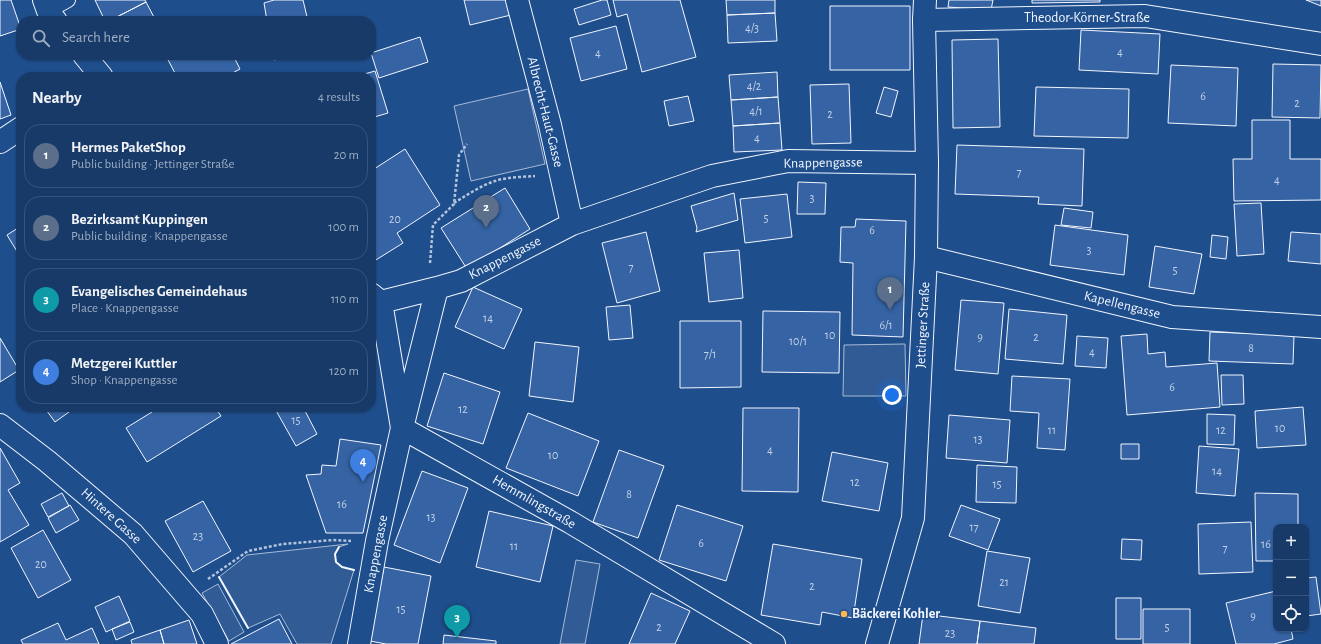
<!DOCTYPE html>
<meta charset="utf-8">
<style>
:root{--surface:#173a69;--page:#20416f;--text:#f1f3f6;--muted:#9eadc0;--line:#36547d;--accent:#ffb74d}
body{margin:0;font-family:"Alegreya Sans",sans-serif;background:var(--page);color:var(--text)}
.controls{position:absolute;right:12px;bottom:12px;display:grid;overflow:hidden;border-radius:8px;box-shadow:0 1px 3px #0004}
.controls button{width:36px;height:36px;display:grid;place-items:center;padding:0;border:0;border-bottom:1px solid var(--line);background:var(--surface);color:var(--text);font:20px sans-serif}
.you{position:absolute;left:892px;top:395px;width:14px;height:14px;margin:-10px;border:3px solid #fff;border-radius:50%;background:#1a73e8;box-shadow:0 0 0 6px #1a73e833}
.badge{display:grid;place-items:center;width:26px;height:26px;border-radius:50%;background:var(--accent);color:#fff;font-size:13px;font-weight:700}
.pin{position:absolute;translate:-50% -33px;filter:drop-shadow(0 1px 2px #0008)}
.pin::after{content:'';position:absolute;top:21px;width:14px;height:12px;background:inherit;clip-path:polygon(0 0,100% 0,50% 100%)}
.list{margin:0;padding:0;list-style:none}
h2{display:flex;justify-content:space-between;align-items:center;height:52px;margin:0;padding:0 16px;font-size:17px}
h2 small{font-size:13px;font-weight:400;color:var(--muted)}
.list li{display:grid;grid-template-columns:26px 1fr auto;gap:12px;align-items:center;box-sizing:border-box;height:64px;margin:0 8px 8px;padding:0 8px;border:1px solid var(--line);border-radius:16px}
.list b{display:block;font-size:15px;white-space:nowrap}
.list p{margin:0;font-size:13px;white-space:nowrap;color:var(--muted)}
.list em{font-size:13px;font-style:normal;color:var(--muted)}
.icon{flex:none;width:22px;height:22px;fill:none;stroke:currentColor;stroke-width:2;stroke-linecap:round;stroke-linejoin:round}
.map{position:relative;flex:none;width:1321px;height:644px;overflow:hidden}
.search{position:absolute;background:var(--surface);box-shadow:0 1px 3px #0004;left:16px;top:16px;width:360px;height:44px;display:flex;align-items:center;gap:10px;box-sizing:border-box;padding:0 14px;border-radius:16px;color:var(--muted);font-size:15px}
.panel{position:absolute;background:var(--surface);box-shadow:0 1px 3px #0004;left:16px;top:72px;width:360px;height:340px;border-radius:16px}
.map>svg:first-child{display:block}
.built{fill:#305b95;stroke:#a8bbd7}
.building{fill:#3563a3;stroke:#f2f6ff}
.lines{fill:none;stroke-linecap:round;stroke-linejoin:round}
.service-casing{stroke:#f2f6ff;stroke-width:16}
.minor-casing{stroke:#f2f6ff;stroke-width:24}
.secondary-casing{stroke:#f2f6ff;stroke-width:24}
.path{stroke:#b3c4dc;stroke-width:2.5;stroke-dasharray:3 2;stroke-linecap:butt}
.service{stroke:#1f4e8c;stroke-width:14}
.minor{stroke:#1f4e8c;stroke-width:22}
.secondary{stroke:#1f4e8c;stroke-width:22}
.wall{stroke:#f2f6ff;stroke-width:2}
.poi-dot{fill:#ffb74d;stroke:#1f4e8c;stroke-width:1.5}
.labels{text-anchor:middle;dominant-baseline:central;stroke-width:3;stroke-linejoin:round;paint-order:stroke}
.number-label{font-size:12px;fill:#c3d1e8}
.street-label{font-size:14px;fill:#f2f6ff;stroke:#1f4e8c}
.poi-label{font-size:14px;font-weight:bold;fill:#f2f6ff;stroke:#1f4e8c;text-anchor:start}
</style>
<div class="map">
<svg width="1321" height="644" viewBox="0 0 1321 644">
<rect width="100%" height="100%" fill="#1f4e8c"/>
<path class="built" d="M 528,89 L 545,164 L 471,181 L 454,106 Z
M 905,344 L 906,396 L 843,396 L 844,345 Z
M 348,544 L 339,547 L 335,554 L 336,562 L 342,567 L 354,570 L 331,644 L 297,644 L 280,614 L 248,628 L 219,577 L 247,555 Z
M 576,560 L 600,564 L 585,644 L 560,644 Z
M 218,584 L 244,632 L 229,641 L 202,593 Z"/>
<path class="building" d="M 0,0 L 11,0 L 21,29 L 0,36 Z
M 95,0 L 145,0 L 146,2 L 109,21 L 105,21 Z
M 274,0 L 303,0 L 308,21 L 267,21 L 264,3 Z
M 464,0 L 512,0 L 515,14 L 470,25 Z
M 602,0 L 607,0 L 611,15 L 579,25 L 574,9 Z
M 613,0 L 680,0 L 696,57 L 642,72 L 627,14 L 617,17 Z
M 726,0 L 775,0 L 775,13 L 727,15 Z
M 949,0 L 993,0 L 991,10 L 948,7 Z
M 1032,0 L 1100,0 L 1100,2 L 1032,3 Z
M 1306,0 L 1321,0 L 1321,6 Z
M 146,2 L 156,21 L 109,21 Z
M 830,6 L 910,6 L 910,70 L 830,70 Z
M 775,13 L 777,41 L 728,43 L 727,15 Z
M 616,26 L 627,69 L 581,81 L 570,38 Z
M 1081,30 L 1160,34 L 1158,74 L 1079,70 Z
M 420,37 L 428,62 L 379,78 L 371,53 Z
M 998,39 L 1000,127 L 953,128 L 952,40 Z
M 168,55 L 233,55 L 240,69 L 225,77 L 177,77 L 166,56 Z
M 273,55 L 294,55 L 274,60 Z
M 1273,64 L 1321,65 L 1320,118 L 1272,117 Z
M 1171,65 L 1238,68 L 1236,126 L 1168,123 Z
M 375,71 L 388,113 L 371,118 L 371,77 L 354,77 Z
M 777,72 L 778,97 L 731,100 L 729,75 Z
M 0,82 L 11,115 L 0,119 Z
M 849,84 L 851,143 L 812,144 L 810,85 Z
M 884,87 L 898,91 L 891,117 L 876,113 Z
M 1036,87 L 1129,89 L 1128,138 L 1034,136 Z
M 688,96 L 694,121 L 669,126 L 664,101 Z
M 778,97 L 780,123 L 733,126 L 731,100 Z
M 1252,120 L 1290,120 L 1290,159 L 1321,159 L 1321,200 L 1234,201 L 1233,159 L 1252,159 Z
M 780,123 L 782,150 L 734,152 L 733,126 Z
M 957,145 L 1084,149 L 1082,206 L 1038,204 L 1039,197 L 955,194 Z
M 405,149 L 440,205 L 397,233 L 403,243 L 371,263 L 371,171 Z
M 798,182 L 826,183 L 825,214 L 797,214 Z
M 505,188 L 530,229 L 467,269 L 441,228 Z
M 734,193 L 738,220 L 696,232 L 697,228 L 691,206 Z
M 787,194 L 792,237 L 745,243 L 740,199 Z
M 1261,203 L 1264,254 L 1237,256 L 1234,204 Z
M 1064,208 L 1093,212 L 1091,228 L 1061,225 Z
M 856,219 L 906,221 L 903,337 L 852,335 L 853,263 L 840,262 L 841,227 L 855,227 Z
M 1055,225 L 1128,235 L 1124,275 L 1050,265 Z
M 21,226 L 21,258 L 7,235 Z
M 646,232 L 660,291 L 617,303 L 602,243 Z
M 1291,232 L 1321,234 L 1321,264 L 1288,261 Z
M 1212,235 L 1228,237 L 1226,259 L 1210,257 Z
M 1155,246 L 1202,254 L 1194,294 L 1149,287 Z
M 739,250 L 743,298 L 709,302 L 704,253 Z
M 473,287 L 522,309 L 504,349 L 455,327 Z
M 961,300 L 1004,303 L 998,374 L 955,370 Z
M 630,305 L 633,338 L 609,340 L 606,307 Z
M 1009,309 L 1067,315 L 1063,364 L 1005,359 Z
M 763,311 L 840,312 L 839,373 L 762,372 Z
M 680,321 L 741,321 L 741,387 L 680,388 Z
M 1210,332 L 1294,335 L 1293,364 L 1209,361 Z
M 1147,334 L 1148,354 L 1165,352 L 1166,367 L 1217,363 L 1220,407 L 1127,415 L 1121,336 Z
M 1077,336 L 1108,338 L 1106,368 L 1075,366 Z
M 0,338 L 19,370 L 0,382 Z
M 535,342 L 579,347 L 573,402 L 529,396 Z
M 444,373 L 500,392 L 483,444 L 427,426 Z
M 1221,375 L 1243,375 L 1244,404 L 1222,405 Z
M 1012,376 L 1070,379 L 1065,450 L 1037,448 L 1039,413 L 1010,411 Z
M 44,407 L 76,407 L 55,422 Z
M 149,407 L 215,407 L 221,416 L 147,462 L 126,428 L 152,412 Z
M 274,407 L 303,407 L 317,434 L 296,446 Z
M 1303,407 L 1306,445 L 1257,448 L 1255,411 Z
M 743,408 L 799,408 L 798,492 L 742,491 Z
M 528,413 L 599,441 L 578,496 L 506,468 Z
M 1207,414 L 1235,415 L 1234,445 L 1207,444 Z
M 949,415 L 1010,420 L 1007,463 L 946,458 Z
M 340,439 L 381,445 L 363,533 L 326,533 L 306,475 L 321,474 L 322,465 L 336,466 Z
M 1121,444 L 1139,444 L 1139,459 L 1121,459 Z
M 1199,446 L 1239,449 L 1235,496 L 1196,493 Z
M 0,448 L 20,483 L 8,490 L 29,525 L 0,542 Z
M 619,450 L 664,466 L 638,538 L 593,522 Z
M 832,452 L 888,463 L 879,511 L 822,501 Z
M 977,465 L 1017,467 L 1016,503 L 976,502 Z
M 422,471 L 468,488 L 440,563 L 394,545 Z
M 62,493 L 69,506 L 48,517 L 41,504 Z
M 1255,493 L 1298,494 L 1298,527 L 1276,527 L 1276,561 L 1256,561 Z
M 203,501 L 231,551 L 193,572 L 165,521 Z
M 70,505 L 79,520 L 56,533 L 48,518 Z
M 677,505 L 743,526 L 726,581 L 659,560 Z
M 961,505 L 1000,519 L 988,550 L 949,536 Z
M 489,511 L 553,526 L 540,582 L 476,567 Z
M 1251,522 L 1253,572 L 1199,574 L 1198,524 Z
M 43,530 L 71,580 L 38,598 L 11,548 Z
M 1122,539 L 1142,540 L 1141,560 L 1121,559 Z
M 773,544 L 862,559 L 853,618 L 822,612 L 820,625 L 761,615 Z
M 987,551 L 1030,558 L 1020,613 L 978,606 Z
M 384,567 L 431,576 L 418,644 L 386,644 L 370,641 Z
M 1316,577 L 1321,614 L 1306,616 L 1306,578 Z
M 1276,591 L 1276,629 L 1291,629 L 1293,639 L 1274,644 L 1236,644 L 1226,603 Z
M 651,593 L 690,611 L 675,644 L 629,644 Z
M 119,596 L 130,621 L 106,632 L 95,607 Z
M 1116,598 L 1141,598 L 1141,639 L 1116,639 Z
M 1143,609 L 1190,609 L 1190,644 L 1143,644 Z
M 923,614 L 980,621 L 977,644 L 919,644 Z
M 279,619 L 292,644 L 231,644 Z
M 189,620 L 197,644 L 164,644 L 160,630 Z
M 980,621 L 1036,628 L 1034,644 L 977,644 Z
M 130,622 L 134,632 L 116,640 L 112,629 Z
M 58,623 L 66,640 L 92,628 L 99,644 L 23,644 L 21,640 Z
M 160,630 L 164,644 L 132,644 L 131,640 Z
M 444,635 L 496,641 L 496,644 L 443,644 Z"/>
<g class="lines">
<g class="service-casing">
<path id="service" d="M 48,11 L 68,0"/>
</g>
<g class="minor-casing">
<path id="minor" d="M 44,0 L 48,11 L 56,21
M 517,0 L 550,125 L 572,224
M 924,20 L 1145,16 L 1321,44
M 84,55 L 102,77
M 0,142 L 21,128
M 926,257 L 1172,317 L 1321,327
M 371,294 L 381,302 L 402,428 L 570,522 L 774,644
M 381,302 L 437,288
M 0,425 L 47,461 L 133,534 L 202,614 L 217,644
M 359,644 L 377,541 L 402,428 L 437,288 L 461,281 L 572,224 L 712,176 L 788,161 L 927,163"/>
</g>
<g class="secondary-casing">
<path id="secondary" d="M 877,644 L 913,518 L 926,257 L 927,163 L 924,20 L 925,0"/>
</g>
<path class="path" d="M 454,203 C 467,195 480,186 495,181 C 507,177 522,177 535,176
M 430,263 L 433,225 L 454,204 L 459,155 L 467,144
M 208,579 L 248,551 L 283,544 L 333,540 L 351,541"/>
<use href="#service" class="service"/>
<use href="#minor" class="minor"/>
<use href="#secondary" class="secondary"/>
<path class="wall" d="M 339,547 L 335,554 L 336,562 L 342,567 L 354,570
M 219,577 L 248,628"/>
</g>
<circle class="poi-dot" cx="844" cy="614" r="4"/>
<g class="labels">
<g class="number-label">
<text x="752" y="28">4/3</text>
<text x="1120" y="52">4</text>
<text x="598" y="53">4</text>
<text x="754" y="86">4/2</text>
<text x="1203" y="96">6</text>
<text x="1297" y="103">2</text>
<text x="756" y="111">4/1</text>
<text x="830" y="114">2</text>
<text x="757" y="138">4</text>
<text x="1019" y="172">7</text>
<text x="1277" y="180">4</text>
<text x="812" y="198">3</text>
<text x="766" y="218">5</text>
<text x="395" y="219">20</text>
<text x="872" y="230">6</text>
<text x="1089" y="250">3</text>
<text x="631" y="267">7</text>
<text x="1175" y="270">5</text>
<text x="488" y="318">14</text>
<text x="886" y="325">6/1</text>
<text x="830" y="335">10</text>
<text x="980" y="337">9</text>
<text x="1036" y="337">2</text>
<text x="798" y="341">10/1</text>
<text x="1251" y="348">8</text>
<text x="1092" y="352">4</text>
<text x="710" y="354">7/1</text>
<text x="1172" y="387">6</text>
<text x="463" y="409">12</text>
<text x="296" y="420">15</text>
<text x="1280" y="428">10</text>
<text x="1052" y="430">11</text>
<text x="1221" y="430">12</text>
<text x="978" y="439">13</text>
<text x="770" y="450">4</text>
<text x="553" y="455">10</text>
<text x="1217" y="471">14</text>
<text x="855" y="482">12</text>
<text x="997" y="484">15</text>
<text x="629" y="494">8</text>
<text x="342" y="504">16</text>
<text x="431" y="517">13</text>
<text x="974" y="527">17</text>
<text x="198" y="536">23</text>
<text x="701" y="543">6</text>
<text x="1266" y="544">16</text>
<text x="514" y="546">11</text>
<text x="1225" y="548">7</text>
<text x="41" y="564">20</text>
<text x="1004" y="582">21</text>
<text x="812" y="586">2</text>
<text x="401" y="609">15</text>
<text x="1253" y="616">9</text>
<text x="659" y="627">2</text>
<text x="1167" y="627">5</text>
<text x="950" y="633">23</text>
</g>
<g class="street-label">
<text x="1087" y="18">Theodor-Körner-Straße</text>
<text transform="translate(545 112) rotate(76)">Albrecht-Haut-Gasse</text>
<text transform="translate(823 163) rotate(-1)">Knappengasse</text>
<text transform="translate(505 258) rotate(-27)">Knappengasse</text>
<text transform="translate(1122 305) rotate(14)">Kapellengasse</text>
<text transform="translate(923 325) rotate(-87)">Jettinger Straße</text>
<text transform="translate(534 502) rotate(30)">Hemmlingstraße</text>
<text transform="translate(111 516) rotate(42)">Hintere Gasse</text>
<text transform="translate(376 554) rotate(-79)">Knappengasse</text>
</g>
<g class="poi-label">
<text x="852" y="614">Bäckerei Kohler</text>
</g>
</g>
</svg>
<div class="controls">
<button>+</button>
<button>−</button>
<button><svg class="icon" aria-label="locate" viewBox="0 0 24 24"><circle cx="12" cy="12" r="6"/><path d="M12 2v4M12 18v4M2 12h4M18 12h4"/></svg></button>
</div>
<div class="you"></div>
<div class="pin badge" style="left:890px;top:310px;background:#5c6f8a">1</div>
<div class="pin badge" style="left:486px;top:228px;background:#5c6f8a">2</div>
<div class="pin badge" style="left:457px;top:638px;background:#0f9aa8">3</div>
<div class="pin badge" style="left:363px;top:482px;background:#3f7fe0">4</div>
<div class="search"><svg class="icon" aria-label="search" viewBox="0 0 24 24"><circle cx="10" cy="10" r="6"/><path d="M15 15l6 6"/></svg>Search here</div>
<section class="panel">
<h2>Nearby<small>4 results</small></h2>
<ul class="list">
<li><span class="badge" style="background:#5c6f8a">1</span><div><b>Hermes PaketShop</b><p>Public building · Jettinger Straße</p></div><em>20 m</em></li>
<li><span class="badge" style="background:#5c6f8a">2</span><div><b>Bezirksamt Kuppingen</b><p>Public building · Knappengasse</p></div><em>100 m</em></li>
<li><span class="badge" style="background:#0f9aa8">3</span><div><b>Evangelisches Gemeindehaus</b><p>Place · Knappengasse</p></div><em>110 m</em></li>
<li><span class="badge" style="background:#3f7fe0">4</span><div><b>Metzgerei Kuttler</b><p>Shop · Knappengasse</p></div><em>120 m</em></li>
</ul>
</section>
</div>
